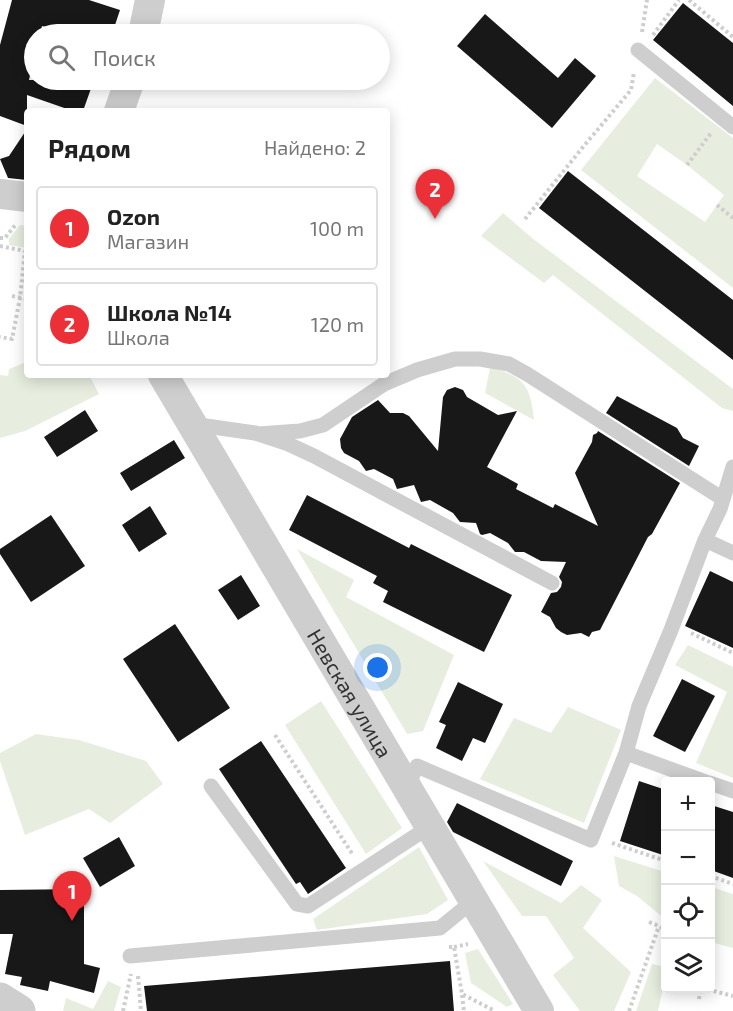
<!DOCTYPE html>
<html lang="ru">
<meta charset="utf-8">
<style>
:root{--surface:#fff;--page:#f2f2f2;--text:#222;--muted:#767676;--line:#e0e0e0;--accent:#eb3037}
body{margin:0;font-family:"Exo 2",sans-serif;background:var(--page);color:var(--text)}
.controls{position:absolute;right:18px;bottom:18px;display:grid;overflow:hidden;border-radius:6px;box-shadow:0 3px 15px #0003}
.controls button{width:54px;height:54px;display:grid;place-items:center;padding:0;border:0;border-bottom:2px solid var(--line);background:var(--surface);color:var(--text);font:30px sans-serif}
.you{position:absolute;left:378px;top:668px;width:21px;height:21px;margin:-15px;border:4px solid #fff;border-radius:50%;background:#1a73e8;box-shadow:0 0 0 9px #1a73e833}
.badge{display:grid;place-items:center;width:39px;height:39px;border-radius:50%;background:var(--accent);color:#fff;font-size:20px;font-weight:700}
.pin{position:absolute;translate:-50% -50px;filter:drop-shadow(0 2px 3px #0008)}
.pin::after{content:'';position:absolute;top:32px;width:21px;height:18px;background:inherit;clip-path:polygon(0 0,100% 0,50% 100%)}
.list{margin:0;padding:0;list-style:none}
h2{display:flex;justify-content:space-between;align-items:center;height:78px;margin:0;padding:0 24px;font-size:26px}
h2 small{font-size:20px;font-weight:400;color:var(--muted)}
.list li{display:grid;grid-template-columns:39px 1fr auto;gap:18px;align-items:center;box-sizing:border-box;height:84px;margin:0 12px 12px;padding:0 12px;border:2px solid var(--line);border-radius:6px}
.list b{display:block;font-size:22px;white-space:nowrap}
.list p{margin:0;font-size:20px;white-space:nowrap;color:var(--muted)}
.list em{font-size:20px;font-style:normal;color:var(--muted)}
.icon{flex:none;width:33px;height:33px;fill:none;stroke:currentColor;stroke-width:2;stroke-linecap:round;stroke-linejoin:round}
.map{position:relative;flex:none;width:733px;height:1011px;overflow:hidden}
.search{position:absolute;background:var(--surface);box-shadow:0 3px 15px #0003;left:24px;top:24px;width:366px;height:66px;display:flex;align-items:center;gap:15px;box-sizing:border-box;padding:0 21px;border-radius:33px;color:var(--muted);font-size:22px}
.panel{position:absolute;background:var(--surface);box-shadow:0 3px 15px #0003;left:24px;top:108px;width:366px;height:270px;border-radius:6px}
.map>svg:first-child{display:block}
.green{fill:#e7eedf;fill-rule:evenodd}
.building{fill:#181818}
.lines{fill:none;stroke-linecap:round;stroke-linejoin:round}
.path{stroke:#cecece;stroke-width:4;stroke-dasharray:3 3;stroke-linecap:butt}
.service{stroke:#cecece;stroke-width:15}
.minor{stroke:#cecece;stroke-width:30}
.tertiary{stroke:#cecece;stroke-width:33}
.labels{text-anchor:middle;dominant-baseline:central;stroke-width:6;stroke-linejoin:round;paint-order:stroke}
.street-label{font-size:21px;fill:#313131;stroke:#fff}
</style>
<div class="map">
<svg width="733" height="1011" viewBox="0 0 733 1011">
<rect width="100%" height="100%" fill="#fff"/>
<path class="green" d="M 655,78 L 733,138 L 733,288 L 581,170 ZM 657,144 L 687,165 L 724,195 L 705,222 L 637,176 Z
M 503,213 L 532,238 L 733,389 L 733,411 L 722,408 L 553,275 L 544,283 L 481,236 Z
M 20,225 L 27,226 L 27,248 L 9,245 L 9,239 Z
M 27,359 L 27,375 L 89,375 L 99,394 L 25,431 L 0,438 L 0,375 L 8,376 L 9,369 L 24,363 Z
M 490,368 C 524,375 531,387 534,420 L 485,393 Z
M 297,549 L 354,580 L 346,597 L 454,655 L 423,731 L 407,734 Z
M 688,645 L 733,667 L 733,778 L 696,763 L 727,692 L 675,665 Z
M 321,701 L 402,828 L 366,854 L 285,725 Z
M 568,707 L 621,730 L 584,823 L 480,779 L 514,718 L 551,733 Z
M 36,734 L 79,740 L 146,761 L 163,784 L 110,823 L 89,809 L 25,835 L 0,761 L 0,753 Z
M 419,847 L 448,900 L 427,914 L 317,930 L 313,919 Z
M 614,856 L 665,872 L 665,919 L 637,896 L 619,886 Z
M 483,861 L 561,903 L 581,885 L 602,900 L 583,928 L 631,972 L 614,1011 L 580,1011 L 553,975 L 574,958 L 546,916 L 522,916 Z
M 711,887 L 733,894 L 733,948 L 711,942 Z
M 478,949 L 513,1004 L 507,1007 L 471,983 L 465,953 Z
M 652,964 L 665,967 L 665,980 L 658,1011 L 636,1011 Z
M 108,981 L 121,987 L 114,1011 L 63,1011 L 66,998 L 93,1009 Z"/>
<path class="building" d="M 12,0 L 89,0 L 120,10 L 112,34 L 70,34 L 42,26 L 40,34 L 34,34 L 34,57 L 29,80 L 94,80 L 83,111 L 73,111 L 27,95 L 27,126 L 0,116 L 0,45 Z
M 683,3 L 733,43 L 733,106 L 653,40 Z
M 485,14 L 558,78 L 575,58 L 596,76 L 552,128 L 457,46 Z
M 27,129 L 27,180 L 8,178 L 0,159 L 9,156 Z
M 568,171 L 733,300 L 733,360 L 539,208 Z
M 455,387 L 463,390 L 467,397 L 498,415 L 517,411 L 487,467 L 518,484 L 516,489 L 553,508 L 555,504 L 598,526 L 575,473 L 592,442 L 593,435 L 597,433 L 598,431 L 680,483 L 652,534 L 648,537 L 600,630 L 592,632 L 589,637 L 581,633 L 567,635 L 561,632 L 556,628 L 550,617 L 541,612 L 551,593 L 557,592 L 561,587 L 562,582 L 559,577 L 566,562 L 541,561 L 524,552 L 515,552 L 508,543 L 490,533 L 482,535 L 480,534 L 476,523 L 460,522 L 453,513 L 430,500 L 421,502 L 414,485 L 397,489 L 393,479 L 374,469 L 366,471 L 359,461 L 344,453 L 341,448 L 340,439 L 352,417 L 378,400 L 390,413 L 403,413 L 409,416 L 438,451 L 443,397 L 447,390 Z
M 617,396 L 677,428 L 683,438 L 699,446 L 689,466 L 606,413 Z
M 85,410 L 98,431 L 57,457 L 44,437 Z
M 174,440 L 185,458 L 131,491 L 120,473 Z
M 307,495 L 409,548 L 411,544 L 512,595 L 484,652 L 383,602 L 388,591 L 373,583 L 377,576 L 289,530 Z
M 150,506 L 167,534 L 139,552 L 122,525 Z
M 51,515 L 85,566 L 31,602 L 0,554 L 0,549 Z
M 710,571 L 733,582 L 733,648 L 685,626 Z
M 241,575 L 260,606 L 238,620 L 218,590 Z
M 175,624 L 230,708 L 178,742 L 123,659 Z
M 682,679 L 715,696 L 685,752 L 653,736 Z
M 458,682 L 503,704 L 485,743 L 473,738 L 462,761 L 436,748 L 446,725 L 439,722 Z
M 261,741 L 346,868 L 308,894 L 300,882 L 296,884 L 219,769 Z
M 639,781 L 666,790 L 666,856 L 620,841 Z
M 457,803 L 573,861 L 561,886 L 453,832 L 447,822 Z
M 711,805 L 733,812 L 733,878 L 711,870 Z
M 119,837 L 135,866 L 100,887 L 83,858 Z
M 84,889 L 84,964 L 100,968 L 94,993 L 50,981 L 48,991 L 20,985 L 22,977 L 5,974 L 13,934 L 0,934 L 0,890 Z
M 450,961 L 454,1011 L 147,1011 L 144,986 Z"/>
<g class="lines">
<path class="path" d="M 689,0 L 733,37
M 642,32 L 647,0
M 653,35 L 679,0
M 687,165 L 711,133
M 717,205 L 733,218
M 525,219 L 583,147 L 631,90 L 634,72
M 0,238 L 5,238 L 16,224
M 0,246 L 25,251 L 20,298 L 12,339 L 0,337
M 12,296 L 27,299
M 691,633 L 733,653
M 275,735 L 353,855
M 612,843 L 666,861
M 710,876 L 733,884
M 649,922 L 659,926 L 666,931
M 449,947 L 454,947 L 462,994 L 495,1011
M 454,947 L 468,944
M 138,976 L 141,1011
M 702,988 L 733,996
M 462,995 L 464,1011
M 699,999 L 701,988
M 123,1011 L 131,974
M 629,1011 L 659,926"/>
<path class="service" d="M 638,50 L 733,127
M 192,424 L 255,433 L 286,443 L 314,456 L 552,583
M 258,434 L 300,431 L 323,425 L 384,384 L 417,370 L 455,359 L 480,359 L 509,364 L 527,374 L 723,499
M 705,540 L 733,553
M 626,753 L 706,782
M 710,783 L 733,791
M 211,786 L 297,904 L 308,906 L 429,827
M 407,788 L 417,766 L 591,840 L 626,753 L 639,706 L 671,630 L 705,540 L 720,509 L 733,467
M 130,956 L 440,928 L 473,901"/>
<g class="minor">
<path d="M 143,34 L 150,0"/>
<path d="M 119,111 L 130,80"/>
<path d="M 0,194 L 27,197"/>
<path id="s1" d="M 163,375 L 539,1011"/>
</g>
<path class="tertiary" d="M 0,999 L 19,1011"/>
</g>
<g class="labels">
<g class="street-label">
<text stroke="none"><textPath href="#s1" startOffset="369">Невская улица</textPath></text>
</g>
</g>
</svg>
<div class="controls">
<button>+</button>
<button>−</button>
<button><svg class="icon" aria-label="locate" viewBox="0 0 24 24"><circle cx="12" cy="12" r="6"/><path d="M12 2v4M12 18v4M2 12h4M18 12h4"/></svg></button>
<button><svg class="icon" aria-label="layers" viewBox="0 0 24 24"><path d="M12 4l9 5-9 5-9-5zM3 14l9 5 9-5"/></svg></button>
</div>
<div class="you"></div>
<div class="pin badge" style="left:72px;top:921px">1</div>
<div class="pin badge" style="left:435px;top:219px">2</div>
<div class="search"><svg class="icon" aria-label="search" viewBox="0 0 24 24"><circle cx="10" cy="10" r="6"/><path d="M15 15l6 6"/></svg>Поиск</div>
<section class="panel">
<h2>Рядом<small>Найдено: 2</small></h2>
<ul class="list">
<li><span class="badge">1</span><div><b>Ozon</b><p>Магазин</p></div><em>100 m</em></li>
<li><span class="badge">2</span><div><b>Школа №14</b><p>Школа</p></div><em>120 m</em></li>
</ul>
</section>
</div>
